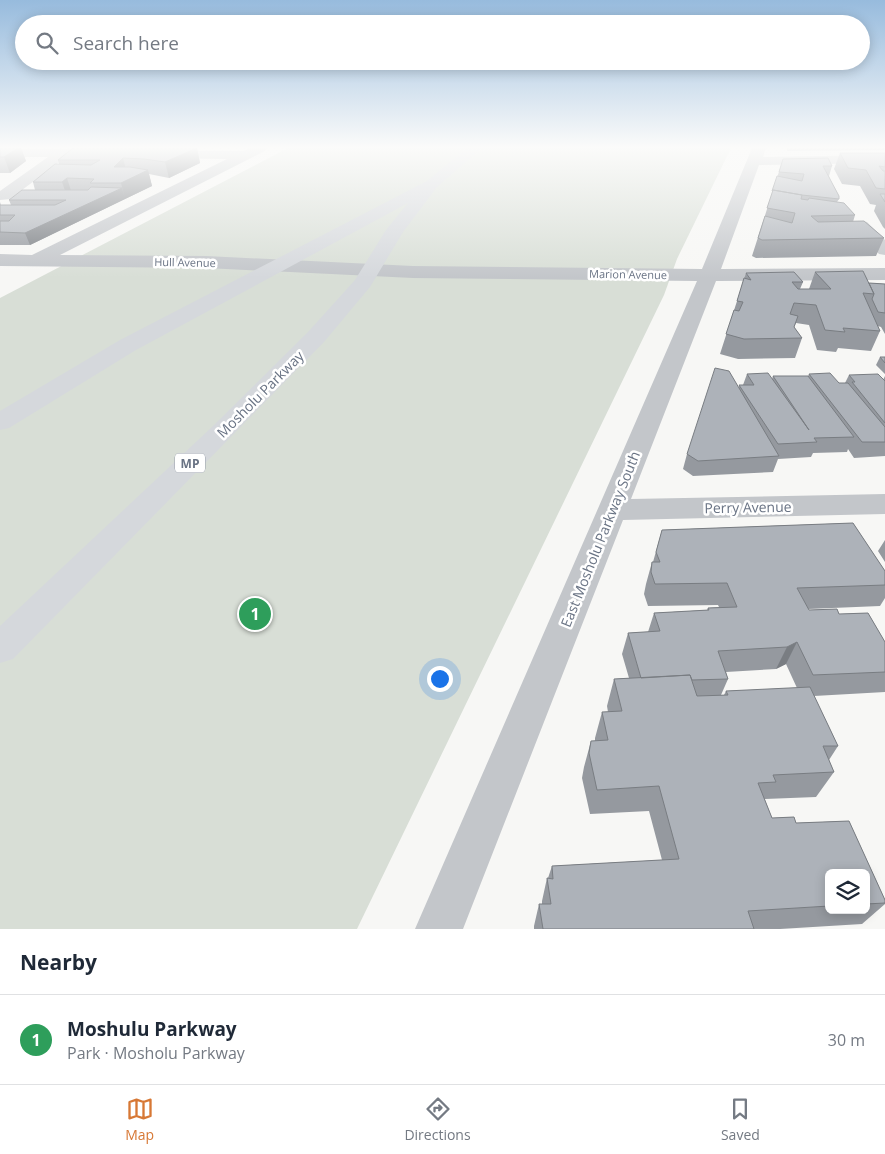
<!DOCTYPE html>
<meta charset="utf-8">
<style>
:root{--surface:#fff;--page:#f2f2f3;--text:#1f2937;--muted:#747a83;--line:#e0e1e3;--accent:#d77835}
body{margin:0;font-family:"Open Sans",sans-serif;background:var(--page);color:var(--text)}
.controls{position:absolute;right:15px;bottom:15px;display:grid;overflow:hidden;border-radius:8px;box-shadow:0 2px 12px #0003}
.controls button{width:45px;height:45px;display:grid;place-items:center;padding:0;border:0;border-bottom:1px solid var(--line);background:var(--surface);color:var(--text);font:25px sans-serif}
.you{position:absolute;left:439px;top:678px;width:18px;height:18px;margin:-12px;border:4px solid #fff;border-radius:50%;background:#1a73e8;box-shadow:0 0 0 8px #1a73e833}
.badge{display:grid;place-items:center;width:32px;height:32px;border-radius:50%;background:var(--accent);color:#fff;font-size:16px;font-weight:700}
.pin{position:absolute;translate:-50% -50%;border:2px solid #fff;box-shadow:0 1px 5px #0006}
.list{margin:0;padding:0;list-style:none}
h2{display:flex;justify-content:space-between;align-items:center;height:65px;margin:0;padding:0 20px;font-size:21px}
h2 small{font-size:16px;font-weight:400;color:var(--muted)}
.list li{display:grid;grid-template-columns:32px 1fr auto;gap:15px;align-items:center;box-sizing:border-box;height:90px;padding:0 20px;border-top:1px solid var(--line)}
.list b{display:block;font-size:19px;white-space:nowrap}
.list p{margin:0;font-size:16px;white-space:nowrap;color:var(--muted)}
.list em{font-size:16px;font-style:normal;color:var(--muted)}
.icon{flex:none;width:28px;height:28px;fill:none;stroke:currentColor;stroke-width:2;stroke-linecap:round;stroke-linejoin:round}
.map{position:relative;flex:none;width:885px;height:929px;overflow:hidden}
.search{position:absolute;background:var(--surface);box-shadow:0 2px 12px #0003;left:15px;right:15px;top:15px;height:55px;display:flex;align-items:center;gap:12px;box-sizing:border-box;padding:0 18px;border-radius:28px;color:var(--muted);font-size:19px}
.sheet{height:155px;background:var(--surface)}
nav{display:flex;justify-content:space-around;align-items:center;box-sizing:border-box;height:70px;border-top:1px solid var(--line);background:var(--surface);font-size:14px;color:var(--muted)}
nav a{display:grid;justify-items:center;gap:2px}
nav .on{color:var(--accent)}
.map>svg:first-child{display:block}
.green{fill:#d8ded6}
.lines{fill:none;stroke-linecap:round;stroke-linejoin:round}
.minor{fill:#c3c6ca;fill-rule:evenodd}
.major{fill:#d5d8dc;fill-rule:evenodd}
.wall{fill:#95999f;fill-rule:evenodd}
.shaded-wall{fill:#797d82}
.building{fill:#adb2b9;stroke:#797d82}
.labels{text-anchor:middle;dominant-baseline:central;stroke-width:5;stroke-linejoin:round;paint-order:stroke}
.far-street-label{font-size:11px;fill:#697384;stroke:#fff}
.shield{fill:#fff;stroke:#969da9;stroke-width:1}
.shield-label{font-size:12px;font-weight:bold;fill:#697384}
.street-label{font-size:14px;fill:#697384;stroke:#fff}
</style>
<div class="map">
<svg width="885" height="929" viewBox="0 0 885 929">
<rect width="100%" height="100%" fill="#f7f7f5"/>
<path class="green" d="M 288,148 L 731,148 L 677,259 L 664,295 L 357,929 L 0,929 L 0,298 Z"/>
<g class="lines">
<path class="minor" d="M 250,148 L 267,148 L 265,151 L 60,255 L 206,256 L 413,266 L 702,269 L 752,148 L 766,148 L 763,157 L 885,155 L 885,163 L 759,165 L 721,269 L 885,268 L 885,280 L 716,281 L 631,499 L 885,494 L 885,514 L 623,520 L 463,929 L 415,929 L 697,281 L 413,278 L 206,268 L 0,266 L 0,254 L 32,255 L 227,159 L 160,158 L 153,154 L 155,151 L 243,151 Z
M 0,149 L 102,149 L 109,153 L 102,157 L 66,157 L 10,199 L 0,200 L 0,191 L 48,157 L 0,157 Z
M 861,221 L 867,222 L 885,240 L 885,255 L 879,254 L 852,226 L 855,222 Z"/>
<path class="major" d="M 467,148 L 482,148 L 437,187 L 403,232 L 370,287 L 324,342 L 13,659 L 0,663 L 0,626 L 213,426 L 308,332 L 355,280 L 386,230 L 408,203 L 136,350 L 9,428 L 0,430 L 0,411 L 120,340 L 427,181 Z"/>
</g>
<path class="wall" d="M 0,148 L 21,148 L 26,161 L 10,173 L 0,173 Z
M 197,148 L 200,163 L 169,178 L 149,174 L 152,186 L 30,245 L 0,245 L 0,202 L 1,205 L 11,205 L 9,200 L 35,190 L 33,182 L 59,164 L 58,160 Z
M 787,148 L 885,148 L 885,150 L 787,151 Z
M 840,153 L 885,153 L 885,229 L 883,227 L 874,211 L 876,205 L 870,204 L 860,186 L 842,184 L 834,169 Z
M 783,159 L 832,166 L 829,176 L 839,199 L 837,202 L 855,215 L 853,222 L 884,238 L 876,256 L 756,258 L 752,256 Z
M 815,272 L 869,283 L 885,284 L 885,334 L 881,327 L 878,326 L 880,331 L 871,351 L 838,348 L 836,352 L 817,350 L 809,325 L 796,323 L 794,327 L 802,338 L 795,358 L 738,359 L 720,354 L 746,273 L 803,282 L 800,289 L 809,289 Z
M 880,357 L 885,357 L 885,374 L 876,365 Z
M 747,374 L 772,379 L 773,376 L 808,376 L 809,374 L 839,383 L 845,383 L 849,375 L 883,380 L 885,376 L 885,456 L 854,458 L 848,449 L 847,452 L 813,453 L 811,457 L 778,459 L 773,472 L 693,476 L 683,469 L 687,454 L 739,387 L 739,385 L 743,385 Z
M 853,523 L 885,571 L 885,598 L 880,606 L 808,609 L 809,610 L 837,609 L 839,614 L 868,613 L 885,642 L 885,692 L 814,696 L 838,746 L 829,760 L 834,772 L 816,797 L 765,799 L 765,800 L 772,818 L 794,817 L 796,823 L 849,821 L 885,900 L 885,904 L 862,924 L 780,929 L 534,929 L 534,926 L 539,904 L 542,904 L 542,901 L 547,878 L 548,878 L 552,866 L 662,860 L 649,811 L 590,814 L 582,778 L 584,767 L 591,741 L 595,741 L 595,738 L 602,712 L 608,712 L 607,706 L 614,679 L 629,678 L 622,654 L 628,633 L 648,632 L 654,613 L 707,610 L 708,608 L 719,607 L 718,605 L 648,606 L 644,594 L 646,584 L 652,562 L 653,562 L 662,530 ZM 786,664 L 797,688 L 726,691 L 724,695 L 721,695 L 728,679 L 726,672 L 776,669 ZM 829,873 L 866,873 L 866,910 L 829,910 Z
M 885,540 L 885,562 L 878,551 Z"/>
<path class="shaded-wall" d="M 18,148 L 21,148 L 26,161 L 10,173 L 4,157 Z
M 197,148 L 200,163 L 169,178 L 165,162 Z
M 123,158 L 127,174 L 114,167 Z
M 148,170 L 152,186 L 125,199 L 121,183 Z
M 67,178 L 72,194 L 68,199 L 62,182 Z
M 122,188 L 125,199 L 30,245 L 25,233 Z
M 797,642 L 786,664 L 776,669 L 787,647 Z"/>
<path class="building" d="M 0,148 L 18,148 L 4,157 L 0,157 Z
M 73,148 L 197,148 L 165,162 L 144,159 L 123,158 L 114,167 L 130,167 L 148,170 L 121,183 L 90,183 L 94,179 L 67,178 L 62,182 L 33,182 L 55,164 L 91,165 L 100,160 L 58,160 Z
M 840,153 L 885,153 L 885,167 L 879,166 L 883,171 L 885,171 L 885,189 L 876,188 L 866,170 L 848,168 Z
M 828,158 L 832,166 L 823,166 L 839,196 L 839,199 L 802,195 L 773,190 L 772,191 L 777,176 L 802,181 L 804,174 L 779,172 L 783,159 Z
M 91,187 L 122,188 L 25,233 L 0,232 L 0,221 L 9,221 L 15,215 L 0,215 L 0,205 L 55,205 L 66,200 L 9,200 L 22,190 L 88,190 Z
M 773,190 L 802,195 L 801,199 L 808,200 L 809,198 L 844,203 L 855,215 L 811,216 L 818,222 L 864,221 L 884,238 L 762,240 L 758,238 L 765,216 L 792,223 L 795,213 L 767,208 Z
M 880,194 L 885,194 L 885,202 Z
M 863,271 L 874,294 L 863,293 L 880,331 L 843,328 L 845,332 L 825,330 L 816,305 L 794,303 L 790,314 L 798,316 L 794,327 L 802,338 L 744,339 L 726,334 L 734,310 L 739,311 L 743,302 L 737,301 L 744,278 L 751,280 L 746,273 L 794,272 L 803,282 L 792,282 L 798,289 L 831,289 L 815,272 Z
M 869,283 L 885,284 L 885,313 L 878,312 L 872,299 L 874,294 Z
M 880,357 L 885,357 L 885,363 Z
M 715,368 L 729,371 L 779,456 L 698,461 L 687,454 Z
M 768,373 L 809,430 L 773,376 L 808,376 L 854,437 L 814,438 L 817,442 L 778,444 L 739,385 L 754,385 L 747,374 Z
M 830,373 L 839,383 L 848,383 L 885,427 L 885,442 L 862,442 L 809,374 Z
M 878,374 L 885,381 L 885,423 L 852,382 L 855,382 L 849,375 Z
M 853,523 L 885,571 L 885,585 L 797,588 L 809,610 L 837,609 L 839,614 L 868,613 L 885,642 L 885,672 L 813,675 L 797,642 L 787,647 L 718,651 L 728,679 L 692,680 L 690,675 L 641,678 L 628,633 L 660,631 L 654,613 L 709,610 L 708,608 L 737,607 L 727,583 L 655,584 L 651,572 L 652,562 L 660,562 L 656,552 L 662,530 Z
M 690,675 L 697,696 L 728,695 L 726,691 L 810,687 L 838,746 L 823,746 L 834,772 L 773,775 L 776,782 L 758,783 L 772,818 L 794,817 L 796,823 L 849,821 L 885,900 L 885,903 L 866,904 L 866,873 L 829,873 L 829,906 L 748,911 L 754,929 L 543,929 L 539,904 L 551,904 L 547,878 L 553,879 L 552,866 L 679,859 L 659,786 L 597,790 L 589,753 L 591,741 L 608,740 L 602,712 L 622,711 L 614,679 Z"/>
<linearGradient id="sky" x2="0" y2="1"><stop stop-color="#97bbdd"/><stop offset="0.53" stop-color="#fbfbfa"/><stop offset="1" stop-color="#fbfbfa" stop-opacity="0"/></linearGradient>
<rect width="885" height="278" fill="url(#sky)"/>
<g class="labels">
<g class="far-street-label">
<text transform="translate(185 262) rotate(1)">Hull Avenue</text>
<text transform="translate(628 274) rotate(1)">Marion Avenue</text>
</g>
<rect class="shield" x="175" y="453.5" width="30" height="19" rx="4"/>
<g class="shield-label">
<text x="190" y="463">MP</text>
</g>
<g class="street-label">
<text transform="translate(260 394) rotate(-45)">Mosholu Parkway</text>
<text transform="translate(748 507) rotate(-1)">Perry Avenue</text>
<text transform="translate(600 539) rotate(-68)">East Mosholu Parkway South</text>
</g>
</g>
</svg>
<div class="controls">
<button><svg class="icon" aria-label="layers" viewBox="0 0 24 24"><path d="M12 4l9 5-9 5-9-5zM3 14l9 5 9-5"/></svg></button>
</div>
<div class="you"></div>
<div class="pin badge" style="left:255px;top:614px;background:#2e9e5b">1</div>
<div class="search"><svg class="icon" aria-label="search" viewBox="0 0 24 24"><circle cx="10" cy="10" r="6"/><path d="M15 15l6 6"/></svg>Search here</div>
</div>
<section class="sheet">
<h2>Nearby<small></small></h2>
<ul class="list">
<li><span class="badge" style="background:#2e9e5b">1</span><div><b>Moshulu Parkway</b><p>Park · Mosholu Parkway</p></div><em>30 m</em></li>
</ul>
</section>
<nav>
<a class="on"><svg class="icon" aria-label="map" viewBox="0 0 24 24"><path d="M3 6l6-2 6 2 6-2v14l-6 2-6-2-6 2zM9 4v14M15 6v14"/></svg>Map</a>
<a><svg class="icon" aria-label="directions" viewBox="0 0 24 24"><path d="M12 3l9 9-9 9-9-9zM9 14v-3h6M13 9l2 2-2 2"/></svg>Directions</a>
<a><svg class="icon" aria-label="saved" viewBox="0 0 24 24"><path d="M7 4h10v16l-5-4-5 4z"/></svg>Saved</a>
</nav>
